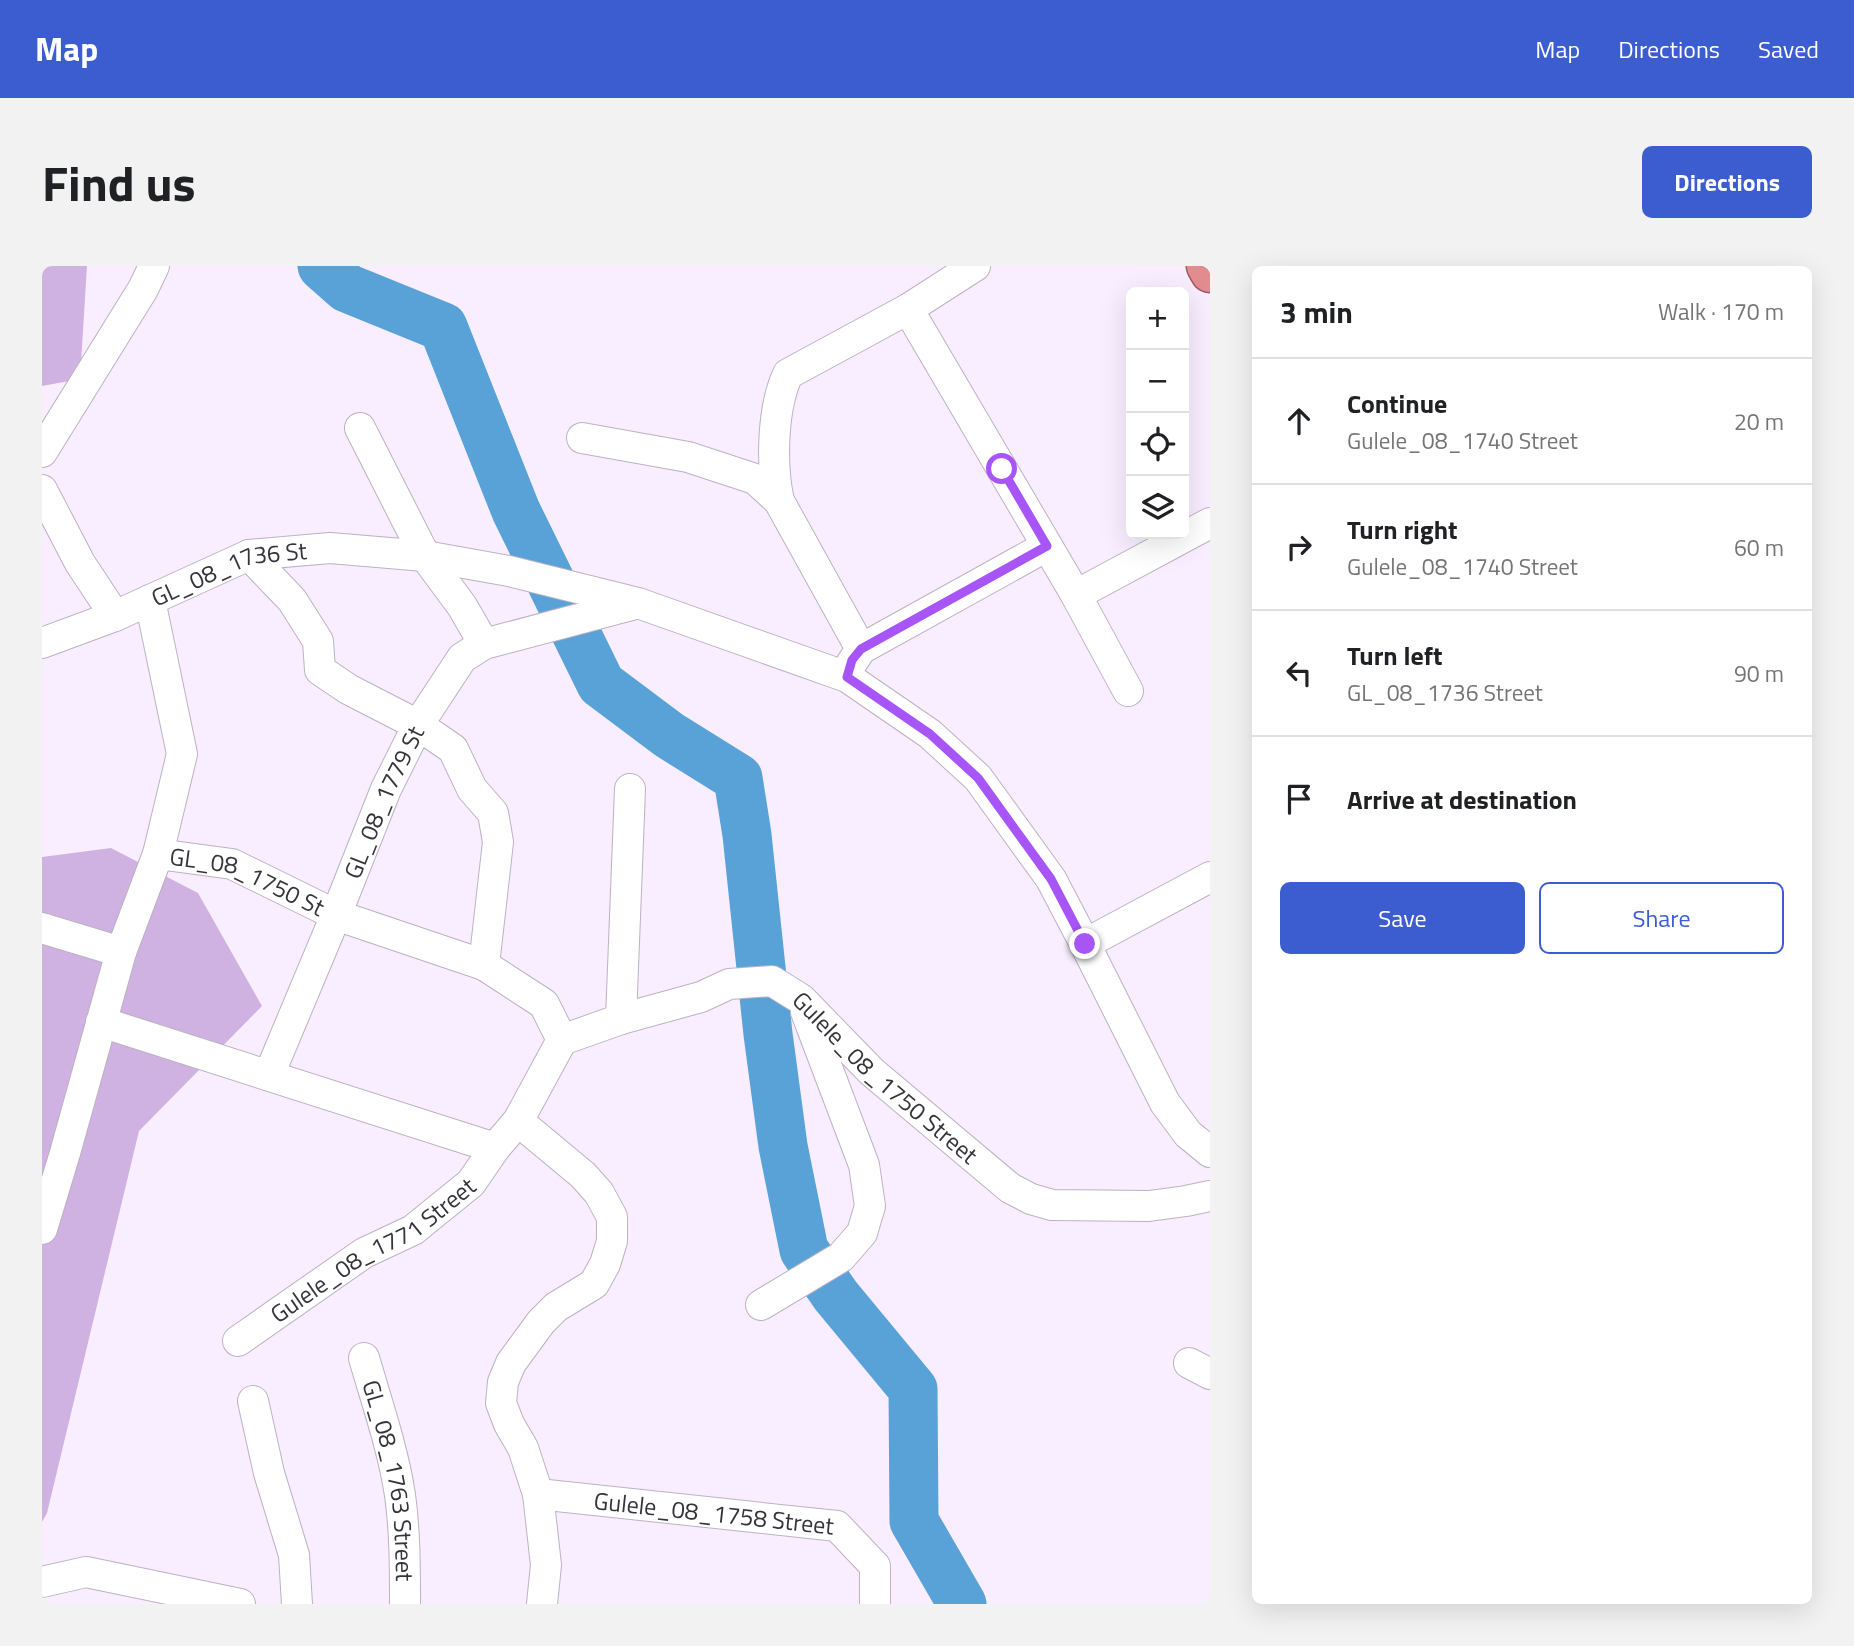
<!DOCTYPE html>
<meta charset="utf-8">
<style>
:root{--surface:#fff;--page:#f2f2f2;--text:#202124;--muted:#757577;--line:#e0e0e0;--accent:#3c5dcf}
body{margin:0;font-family:"Titillium Web",sans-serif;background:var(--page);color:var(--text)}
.controls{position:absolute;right:21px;top:21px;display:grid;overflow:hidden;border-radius:10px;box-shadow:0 7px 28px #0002}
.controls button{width:63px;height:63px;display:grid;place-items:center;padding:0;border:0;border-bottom:2px solid var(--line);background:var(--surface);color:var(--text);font:35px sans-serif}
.stop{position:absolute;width:21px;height:21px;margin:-16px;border:5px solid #a855f7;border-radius:50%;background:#fff}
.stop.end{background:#a855f7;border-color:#fff;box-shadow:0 2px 7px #0008}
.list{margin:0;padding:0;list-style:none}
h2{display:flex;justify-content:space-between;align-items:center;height:91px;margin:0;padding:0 28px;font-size:30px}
h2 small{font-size:23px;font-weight:400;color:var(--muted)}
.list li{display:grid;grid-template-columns:46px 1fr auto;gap:21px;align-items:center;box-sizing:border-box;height:126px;padding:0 28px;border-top:2px solid var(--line)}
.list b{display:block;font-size:26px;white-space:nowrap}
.list p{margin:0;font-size:23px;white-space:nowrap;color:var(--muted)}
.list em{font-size:23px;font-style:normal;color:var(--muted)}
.actions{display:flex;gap:14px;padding:21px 28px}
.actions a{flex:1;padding:16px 0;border:2px solid var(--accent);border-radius:10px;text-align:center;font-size:24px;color:var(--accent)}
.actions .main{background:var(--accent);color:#fff}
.icon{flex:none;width:38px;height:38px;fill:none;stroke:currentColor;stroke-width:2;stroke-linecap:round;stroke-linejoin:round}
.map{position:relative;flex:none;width:1168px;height:1338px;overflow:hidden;border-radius:10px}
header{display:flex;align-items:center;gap:42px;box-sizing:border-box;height:98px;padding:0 35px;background:var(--accent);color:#fff}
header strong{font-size:33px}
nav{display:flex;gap:38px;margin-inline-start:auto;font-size:24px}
.intro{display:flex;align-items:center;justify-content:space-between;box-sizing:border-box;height:168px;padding:0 42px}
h1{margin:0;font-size:49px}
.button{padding:18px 32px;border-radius:10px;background:var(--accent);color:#fff;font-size:24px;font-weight:700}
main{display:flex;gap:42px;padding:0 42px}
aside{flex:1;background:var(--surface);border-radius:10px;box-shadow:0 7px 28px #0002}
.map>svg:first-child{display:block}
.green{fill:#d0b2e2}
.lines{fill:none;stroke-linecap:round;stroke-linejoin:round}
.river{stroke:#58a2d8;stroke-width:49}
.minor-casing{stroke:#bdb1c4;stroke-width:32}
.trunk-casing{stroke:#a25a60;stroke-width:41}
.minor{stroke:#fff;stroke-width:30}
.trunk{stroke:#e38c90;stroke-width:38}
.route{stroke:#a855f7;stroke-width:9}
.labels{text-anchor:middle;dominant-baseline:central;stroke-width:5;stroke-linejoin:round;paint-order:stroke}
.street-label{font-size:24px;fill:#37333a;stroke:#f8eeff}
</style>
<header>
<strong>Map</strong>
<nav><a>Map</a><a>Directions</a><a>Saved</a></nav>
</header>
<div class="intro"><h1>Find us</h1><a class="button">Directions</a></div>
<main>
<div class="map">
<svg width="1168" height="1338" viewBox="0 0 1168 1338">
<rect width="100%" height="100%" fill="#f8eeff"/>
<path class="green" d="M 0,0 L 45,0 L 38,113 L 0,120 Z
M 69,582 L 156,627 L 220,740 L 97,865 L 5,1247 L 0,1256 L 0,591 Z"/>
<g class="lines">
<path class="river" d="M 280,0 L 305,22 L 401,61 L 474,245 L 559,418 L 627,469 L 696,512 L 705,569 L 726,768 L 741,880 L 762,984 L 794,1030 L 871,1123 L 872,1255 L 920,1338"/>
<g class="minor-casing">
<g id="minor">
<path d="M 866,43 L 1034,329 L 1086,425"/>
<path d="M 318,162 L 383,290 L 420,340 L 442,378"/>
<path d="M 540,172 L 646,191 L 713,213 L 737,235"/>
<path d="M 0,186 L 101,23 L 112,0"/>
<path d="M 0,224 L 38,297 L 73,350"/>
<path d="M 207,289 L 250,334 L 276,375 L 278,404 L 306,423 L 376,459 L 411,483 L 430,523 L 451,547 L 456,576 L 442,699"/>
<path d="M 1034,329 L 1168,257"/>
<path id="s1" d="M 0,377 L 73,350 L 207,289 L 288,282 L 383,290 L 467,305 L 596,337 L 805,411 L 888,468 L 936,512 L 1009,613 L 1043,678 L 1123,837 L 1146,868 L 1168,886"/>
<path d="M 819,383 L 737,235 C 729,199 730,142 746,108 L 866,43 L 933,0"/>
<path d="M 809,398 L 819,383 L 1005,280"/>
<path id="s2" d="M 116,588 L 190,598 L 294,649 L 442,699 L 502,738 L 520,774"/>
<path d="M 0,662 L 79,686"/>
<path d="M 1043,678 L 1168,611"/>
<path d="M 579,753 L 588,523"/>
<path d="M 59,756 L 453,882"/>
<path id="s3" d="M 520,774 L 579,753 L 659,731 L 687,718 L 730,715 L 759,733 L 830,806 L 968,922 L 989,933 L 1010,939 L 1107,940 L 1144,935 L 1168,930"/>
<path id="s4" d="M 227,809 L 294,649 L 344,523 L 376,459 L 420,392 L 442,378 L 593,338"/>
<path d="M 476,855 L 541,909 L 557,927 L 570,951 L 570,975 L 563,998 L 552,1018 L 514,1041 L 499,1056 L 469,1097 L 461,1116 L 459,1137 L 467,1158 L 481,1182 L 496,1228 L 504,1299 L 500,1338"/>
<path d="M 0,963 L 23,887 L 79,686 L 116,588 L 140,488 L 108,334"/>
<path d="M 719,1039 L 799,991 L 820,967 L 828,940 L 822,899 L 764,746"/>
<path id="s5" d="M 196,1075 L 322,987 L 371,964 L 429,917 L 453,882 L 476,855 L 520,774"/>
<path id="s6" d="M 322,1092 C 335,1137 351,1183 358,1229 C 363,1265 363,1302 363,1338"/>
<path d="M 1147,1097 L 1168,1108"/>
<path d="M 211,1135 L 227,1207 L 252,1289 L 255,1338"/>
<path id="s7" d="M 496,1228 L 795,1260 L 833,1300 L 833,1338"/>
<path d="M 0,1316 L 44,1306 L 198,1338"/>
</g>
</g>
<g class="trunk-casing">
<path id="trunk" d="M 1164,0 L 1168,7"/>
</g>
<use href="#minor" class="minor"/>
<use href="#trunk" class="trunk"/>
</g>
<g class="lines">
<path class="route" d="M 960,203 L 1005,280 L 819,383 L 810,394 L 805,411 L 888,468 L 936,512 L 1009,613 L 1043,678"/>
</g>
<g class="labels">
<g class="street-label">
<text stroke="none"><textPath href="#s1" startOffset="201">GL_08_1736 St</textPath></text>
<text stroke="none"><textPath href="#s4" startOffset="296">GL_08_1779 St</textPath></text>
<text stroke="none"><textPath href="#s2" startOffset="94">GL_08_1750 St</textPath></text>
<text stroke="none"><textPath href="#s3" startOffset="369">Gulele_08_1750 Street</textPath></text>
<text stroke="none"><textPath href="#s5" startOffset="163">Gulele_08_1771 Street</textPath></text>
<text stroke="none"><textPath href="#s6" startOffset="126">GL_08_1763 Street</textPath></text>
<text stroke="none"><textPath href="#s7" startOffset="177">Gulele_08_1758 Street</textPath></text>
</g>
</g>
</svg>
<div class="controls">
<button>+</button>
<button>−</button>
<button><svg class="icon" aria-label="locate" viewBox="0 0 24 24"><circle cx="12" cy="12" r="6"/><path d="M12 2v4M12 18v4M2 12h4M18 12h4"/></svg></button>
<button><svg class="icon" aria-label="layers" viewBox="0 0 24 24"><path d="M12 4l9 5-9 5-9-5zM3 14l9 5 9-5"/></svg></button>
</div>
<div class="stop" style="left:960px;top:203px"></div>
<div class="stop end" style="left:1043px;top:678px"></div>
</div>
<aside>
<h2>3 min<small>Walk · 170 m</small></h2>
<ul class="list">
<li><svg class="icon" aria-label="ahead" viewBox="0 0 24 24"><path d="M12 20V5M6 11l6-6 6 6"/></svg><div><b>Continue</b><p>Gulele_08_1740 Street</p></div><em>20 m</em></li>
<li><svg class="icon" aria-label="right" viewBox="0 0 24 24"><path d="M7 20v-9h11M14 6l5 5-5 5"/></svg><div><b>Turn right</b><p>Gulele_08_1740 Street</p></div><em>60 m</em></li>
<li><svg class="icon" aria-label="left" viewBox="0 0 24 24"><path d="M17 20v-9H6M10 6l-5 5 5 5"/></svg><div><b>Turn left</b><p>GL_08_1736 Street</p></div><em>90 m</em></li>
<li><svg class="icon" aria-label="arrive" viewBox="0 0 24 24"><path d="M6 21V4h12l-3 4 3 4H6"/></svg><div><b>Arrive at destination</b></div></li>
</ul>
<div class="actions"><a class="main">Save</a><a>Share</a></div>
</aside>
</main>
